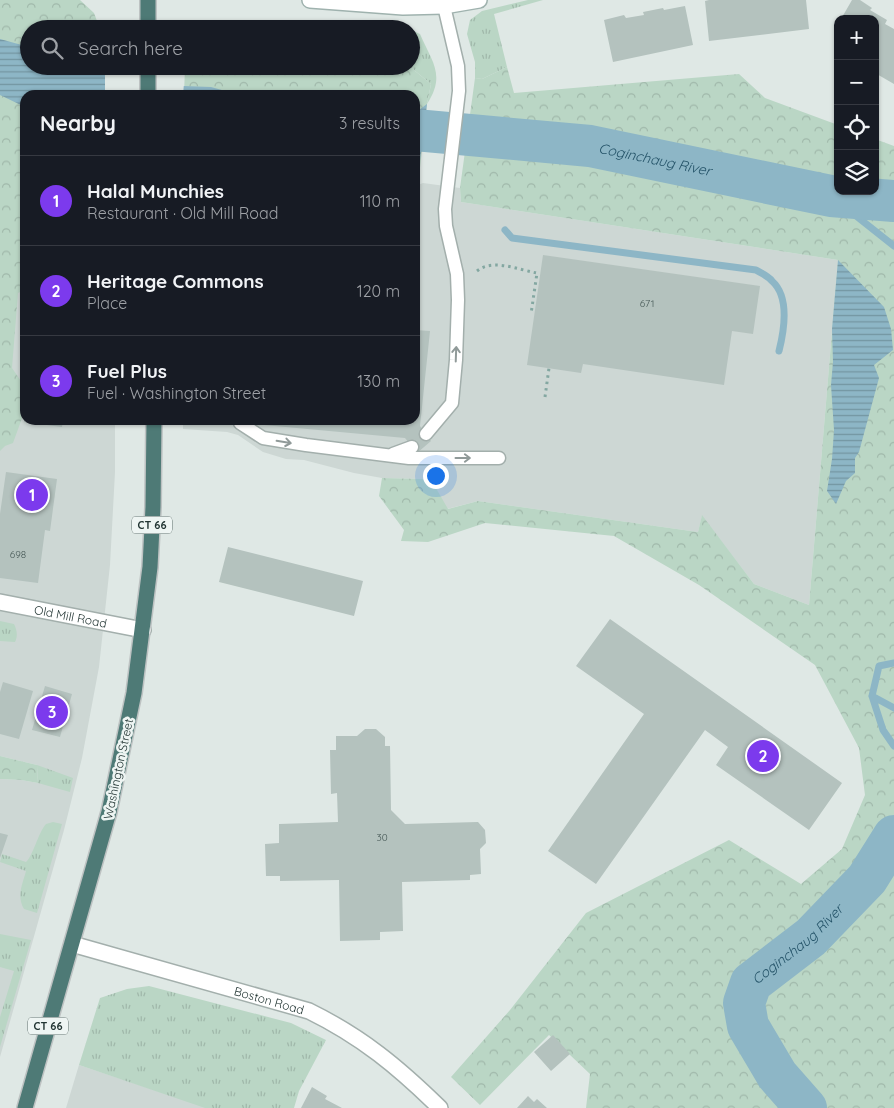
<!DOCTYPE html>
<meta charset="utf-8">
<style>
:root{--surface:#171b24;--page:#242831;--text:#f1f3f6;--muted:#9ea1a6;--line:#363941;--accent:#7c3aed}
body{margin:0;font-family:Quicksand,sans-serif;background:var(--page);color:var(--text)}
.controls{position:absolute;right:15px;top:15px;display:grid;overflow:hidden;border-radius:10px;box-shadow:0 1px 4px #0004}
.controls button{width:45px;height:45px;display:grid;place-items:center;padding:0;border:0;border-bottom:1px solid var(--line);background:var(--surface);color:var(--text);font:25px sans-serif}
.you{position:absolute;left:435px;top:475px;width:18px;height:18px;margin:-12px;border:4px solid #fff;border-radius:50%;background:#1a73e8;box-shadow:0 0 0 8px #1a73e833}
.badge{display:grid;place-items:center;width:32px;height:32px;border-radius:50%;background:var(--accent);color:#fff;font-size:16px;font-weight:700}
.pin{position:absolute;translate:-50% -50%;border:2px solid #fff;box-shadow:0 1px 5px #0006}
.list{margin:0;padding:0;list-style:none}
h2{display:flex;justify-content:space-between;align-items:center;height:65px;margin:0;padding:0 20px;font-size:21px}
h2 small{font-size:16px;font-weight:400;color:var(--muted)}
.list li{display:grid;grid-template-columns:32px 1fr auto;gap:15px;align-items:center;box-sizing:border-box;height:90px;padding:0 20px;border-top:1px solid var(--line)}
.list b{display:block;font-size:19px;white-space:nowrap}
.list p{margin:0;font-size:16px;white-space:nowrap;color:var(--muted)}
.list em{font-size:16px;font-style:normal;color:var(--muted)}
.icon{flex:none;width:28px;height:28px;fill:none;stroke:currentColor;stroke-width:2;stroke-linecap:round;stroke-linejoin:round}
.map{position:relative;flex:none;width:894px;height:1108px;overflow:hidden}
.search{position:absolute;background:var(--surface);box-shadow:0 1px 4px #0004;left:20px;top:20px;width:400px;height:55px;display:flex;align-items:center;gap:12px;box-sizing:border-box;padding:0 18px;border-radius:28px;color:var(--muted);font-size:19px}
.panel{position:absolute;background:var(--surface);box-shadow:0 1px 4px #0004;left:20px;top:90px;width:400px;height:335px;border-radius:15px}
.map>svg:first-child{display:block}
.built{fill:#cdd7d4}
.grass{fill:url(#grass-tufts)}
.forest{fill:url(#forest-crowns)}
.water{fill:url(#water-rules)}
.pier{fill:#dfe8e5}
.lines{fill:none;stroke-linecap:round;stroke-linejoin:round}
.stream{stroke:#8db6c6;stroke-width:7}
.river{stroke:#8db6c6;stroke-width:42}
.building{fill:#b4c2be}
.service-casing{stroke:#a3afac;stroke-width:15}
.minor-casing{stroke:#a3afac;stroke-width:18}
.tertiary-casing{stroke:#a3afac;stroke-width:18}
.secondary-casing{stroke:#9fb2ae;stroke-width:18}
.trunk-casing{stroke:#bdc2c2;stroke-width:18}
.path{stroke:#83a7a1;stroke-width:3;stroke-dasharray:2.5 4;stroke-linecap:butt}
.service{stroke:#fff;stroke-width:12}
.minor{stroke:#fff;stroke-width:15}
.tertiary{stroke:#fff;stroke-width:15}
.secondary{stroke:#fff;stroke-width:15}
.trunk{stroke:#4e7a76;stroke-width:15}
.oneway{stroke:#909a99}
.labels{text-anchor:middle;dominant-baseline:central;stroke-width:5;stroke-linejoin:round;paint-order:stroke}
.number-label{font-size:10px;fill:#465856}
.shield{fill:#eef5f3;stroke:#5f6f6d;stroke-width:1}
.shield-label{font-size:11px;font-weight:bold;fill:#223533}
.street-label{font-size:12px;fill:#223533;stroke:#eef5f3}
.water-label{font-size:14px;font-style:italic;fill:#255469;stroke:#eef5f3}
</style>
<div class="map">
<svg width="894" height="1108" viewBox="0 0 894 1108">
<defs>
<pattern id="grass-tufts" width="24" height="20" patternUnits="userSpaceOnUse" patternTransform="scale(1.25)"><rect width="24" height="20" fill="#bad6c5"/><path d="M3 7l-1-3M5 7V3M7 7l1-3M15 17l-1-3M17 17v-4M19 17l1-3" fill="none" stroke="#a0b8aa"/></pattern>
<pattern id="forest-crowns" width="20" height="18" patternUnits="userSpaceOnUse" patternTransform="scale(1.25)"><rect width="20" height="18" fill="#bad6c5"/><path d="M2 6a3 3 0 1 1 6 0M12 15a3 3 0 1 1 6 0" fill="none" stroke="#a0b8aa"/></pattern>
<pattern id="water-rules" width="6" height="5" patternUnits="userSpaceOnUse" patternTransform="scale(1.25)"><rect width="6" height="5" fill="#8db6c6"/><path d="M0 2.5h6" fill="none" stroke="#7395a1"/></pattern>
</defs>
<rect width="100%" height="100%" fill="#dfe8e5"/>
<path class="built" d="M 423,183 L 460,188 L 461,202 L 838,260 L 809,605 L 754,584 L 702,516 L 698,532 L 478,501 L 447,509 L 432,481 L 423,479 L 382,478 L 354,473 L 304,460 L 286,459 L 263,452 L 238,435 L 227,432 L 183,429 L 183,420 L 415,420 L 415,186 Z
M 25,290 L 25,420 L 115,420 L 115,472 L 110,565 L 99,667 L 82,758 L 64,830 L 0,1057 L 0,779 L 21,780 L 38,783 L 37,765 L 0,756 L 0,329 L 18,292 Z
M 79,1065 L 208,1108 L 66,1108 Z"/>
<path class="grass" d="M 528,0 L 543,0 L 494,14 L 507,67 L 482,79 L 475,78 L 475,62 L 467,34 L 470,20 L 482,11 Z
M 411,30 L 420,34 C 432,62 446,75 427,104 L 431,84 L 409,66 L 411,66 Z
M 0,621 L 14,624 C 17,630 18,636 15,642 L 0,641 Z
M 37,765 L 73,778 L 70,792 L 38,783 Z
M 53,822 L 62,824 L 37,913 L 24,909 C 16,896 23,883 26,871 L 0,862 L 2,854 L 26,862 C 33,856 38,833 46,824 Z
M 0,934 L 31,940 L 0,1047 L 0,1017 L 14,971 L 0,967 Z
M 149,986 L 291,1023 L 326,1040 L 299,1091 L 294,1108 L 205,1108 L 79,1065 L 100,998 L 127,989 Z"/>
<path class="forest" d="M 0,0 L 80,0 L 94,13 L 100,29 L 29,29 L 29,66 L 25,95 L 25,290 L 18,293 L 12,368 L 23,384 L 25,410 L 13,443 L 5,446 L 0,451 Z
M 185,66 L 409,66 L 431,84 L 427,104 L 418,186 L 415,186 L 415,95 L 184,95 Z
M 507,67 L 514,93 L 739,74 L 765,98 L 838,125 L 838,191 L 875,191 L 875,139 L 894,146 L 894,1108 L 586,1108 L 590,1074 L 549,1035 L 480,1105 L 451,1077 L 510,1010 L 586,913 L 729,840 L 801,884 L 842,849 L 865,795 L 859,748 L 815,665 L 699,585 L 614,536 L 485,523 L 428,542 L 401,541 L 404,530 L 379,496 L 382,478 L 423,479 L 432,481 L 448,509 L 478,501 L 698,532 L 702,515 L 754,584 L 809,605 L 838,260 L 461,202 L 460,188 L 475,78 L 482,79 Z
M 0,756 L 37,765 L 38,783 L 21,780 L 0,779 Z"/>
<path class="water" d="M 0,39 L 29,47 L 29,66 L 131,66 L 183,86 L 211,87 L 240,95 L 25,95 L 25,107 L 0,95 Z
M 427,104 L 420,160 L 415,159 L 415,113 Z
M 838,260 L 884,307 L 891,329 L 893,350 L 874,365 L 879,378 L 859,452 L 855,458 L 855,473 L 846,481 L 836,504 L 827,491 L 832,459 L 834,430 L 831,385 L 833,362 L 832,329 Z"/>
<path class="pier" d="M 105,66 L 138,66 L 184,83 L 183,95 L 105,95 Z"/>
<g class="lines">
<path class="stream" d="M 831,196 L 894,246
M 505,230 L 512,238 L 756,270 C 761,273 768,276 772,281 C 790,297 784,331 779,351
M 894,663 L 879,666 L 872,696 L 883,730 L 894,746
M 872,696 L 894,708"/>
<g class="river">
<path id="s1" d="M 415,130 L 590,146 L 831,196 L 894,201"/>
<path id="s2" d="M 806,1108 L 777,1075 L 748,1026 L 744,1003 L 751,983 L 811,937 L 867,879 L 894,836"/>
</g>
</g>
<path class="building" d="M 709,0 L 806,0 L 809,29 L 709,41 L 705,1 Z
M 852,0 L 860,0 L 872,8 L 870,10 L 887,20 L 885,24 L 894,29 L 894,84 L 875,73 L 875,19 L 841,19 Z
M 685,6 L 693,45 L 613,62 L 604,20 L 624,15 L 626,18 L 644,15 L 643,12 L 663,8 L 664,10 Z
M 543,255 L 760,286 L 753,334 L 732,331 L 724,385 L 583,364 L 581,373 L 527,365 Z
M 415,330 L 430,331 L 420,426 L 431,441 L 417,453 L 405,438 L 264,425 L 264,420 L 415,420 Z
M 24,420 L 63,420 L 62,427 L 24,422 Z
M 6,472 L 57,479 L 50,531 L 45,530 L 38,583 L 0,578 L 0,514 Z
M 228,547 L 363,581 L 354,616 L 219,582 Z
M 610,619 L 842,783 L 809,830 L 716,765 L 728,747 L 705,730 L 596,884 L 548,851 L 644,714 L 576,666 Z
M 3,682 L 33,691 L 19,739 L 0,734 L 0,692 Z
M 45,686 L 72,694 L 60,737 L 32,730 Z
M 365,729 L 376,729 L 385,737 L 385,746 L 390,746 L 391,810 L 405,824 L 478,822 L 485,830 L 486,843 L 480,849 L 481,874 L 470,875 L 470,880 L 402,882 L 403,931 L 380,932 L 380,940 L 340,941 L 339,880 L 280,881 L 280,876 L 266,876 L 265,844 L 279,843 L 279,824 L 338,822 L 337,793 L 331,794 L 330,750 L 336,750 L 336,736 L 357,736 Z
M 0,833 L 8,835 L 0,858 Z
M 553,1035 L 570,1054 L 551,1071 L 534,1052 Z
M 312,1087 L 327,1096 L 325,1099 L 342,1108 L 301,1108 Z
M 528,1096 L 534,1102 L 537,1099 L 547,1108 L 517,1108 Z"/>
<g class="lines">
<g class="service-casing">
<path id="service" d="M 240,423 L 263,438 L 306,445 L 409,458 L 499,458
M 426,434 L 452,403 L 456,360 L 458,300 L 457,274 L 446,226 L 445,209 L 459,91 L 458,66 L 444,6
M 393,454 L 412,447"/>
</g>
<g class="minor-casing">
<g id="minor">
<path id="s3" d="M 72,944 L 309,1011 C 362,1037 398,1067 440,1108"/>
</g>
</g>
<g class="tertiary-casing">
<g id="tertiary">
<path id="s4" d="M 0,602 L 143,630"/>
</g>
</g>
<g class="secondary-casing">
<path id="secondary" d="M 310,0 L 403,7 L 444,6 L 479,0"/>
</g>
<g class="trunk-casing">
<path id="trunk" d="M 148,0 L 148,29
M 148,95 L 148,66
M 25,1108 L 109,812 L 134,693 L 150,567 L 153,507 L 154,420"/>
</g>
<path class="path" d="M 477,271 C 493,258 519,270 537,273 L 531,314
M 545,397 L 549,368"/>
<use href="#service" class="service"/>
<use href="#minor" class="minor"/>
<use href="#tertiary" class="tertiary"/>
<use href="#secondary" class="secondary"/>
<use href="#trunk" class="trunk"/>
</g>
<defs><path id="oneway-shaft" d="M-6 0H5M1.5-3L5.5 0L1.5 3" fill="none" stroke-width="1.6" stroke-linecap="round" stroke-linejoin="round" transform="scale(1.25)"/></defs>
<g class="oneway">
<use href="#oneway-shaft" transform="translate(456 354) rotate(-88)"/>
<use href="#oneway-shaft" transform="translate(284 442) rotate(9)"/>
<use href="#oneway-shaft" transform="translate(463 458)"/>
</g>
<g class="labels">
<g class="number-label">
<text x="647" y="303">671</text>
<text x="18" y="554">698</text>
<text x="382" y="837">30</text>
</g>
<g class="shield">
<rect x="132" y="516.5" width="40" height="17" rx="4"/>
<rect x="28" y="1017.5" width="40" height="17" rx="4"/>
</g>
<g class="shield-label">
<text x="152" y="525">CT 66</text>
<text x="48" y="1026">CT 66</text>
</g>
<g class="street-label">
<text stroke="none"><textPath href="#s4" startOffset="72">Old Mill Road</textPath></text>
<text transform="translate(118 769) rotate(-78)">Washington Street</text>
<text stroke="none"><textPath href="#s3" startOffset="205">Boston Road</textPath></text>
</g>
<g class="water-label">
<text stroke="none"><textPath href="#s1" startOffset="242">Coginchaug River</textPath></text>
<text stroke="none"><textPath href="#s2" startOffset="206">Coginchaug River</textPath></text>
</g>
</g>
</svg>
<div class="controls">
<button>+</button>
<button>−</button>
<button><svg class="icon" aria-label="locate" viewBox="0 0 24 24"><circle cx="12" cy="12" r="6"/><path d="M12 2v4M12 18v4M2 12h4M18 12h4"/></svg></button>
<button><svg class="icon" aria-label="layers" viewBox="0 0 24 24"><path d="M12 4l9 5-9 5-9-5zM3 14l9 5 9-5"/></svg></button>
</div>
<div class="you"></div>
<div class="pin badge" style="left:32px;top:495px">1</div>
<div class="pin badge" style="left:763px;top:756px">2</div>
<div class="pin badge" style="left:52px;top:712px">3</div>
<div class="search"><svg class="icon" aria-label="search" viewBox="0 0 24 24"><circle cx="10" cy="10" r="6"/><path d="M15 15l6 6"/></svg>Search here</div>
<section class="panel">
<h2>Nearby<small>3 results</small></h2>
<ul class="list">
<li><span class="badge">1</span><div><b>Halal Munchies</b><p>Restaurant · Old Mill Road</p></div><em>110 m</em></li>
<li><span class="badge">2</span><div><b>Heritage Commons</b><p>Place</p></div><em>120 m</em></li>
<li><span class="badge">3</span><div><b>Fuel Plus</b><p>Fuel · Washington Street</p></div><em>130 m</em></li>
</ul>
</section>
</div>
